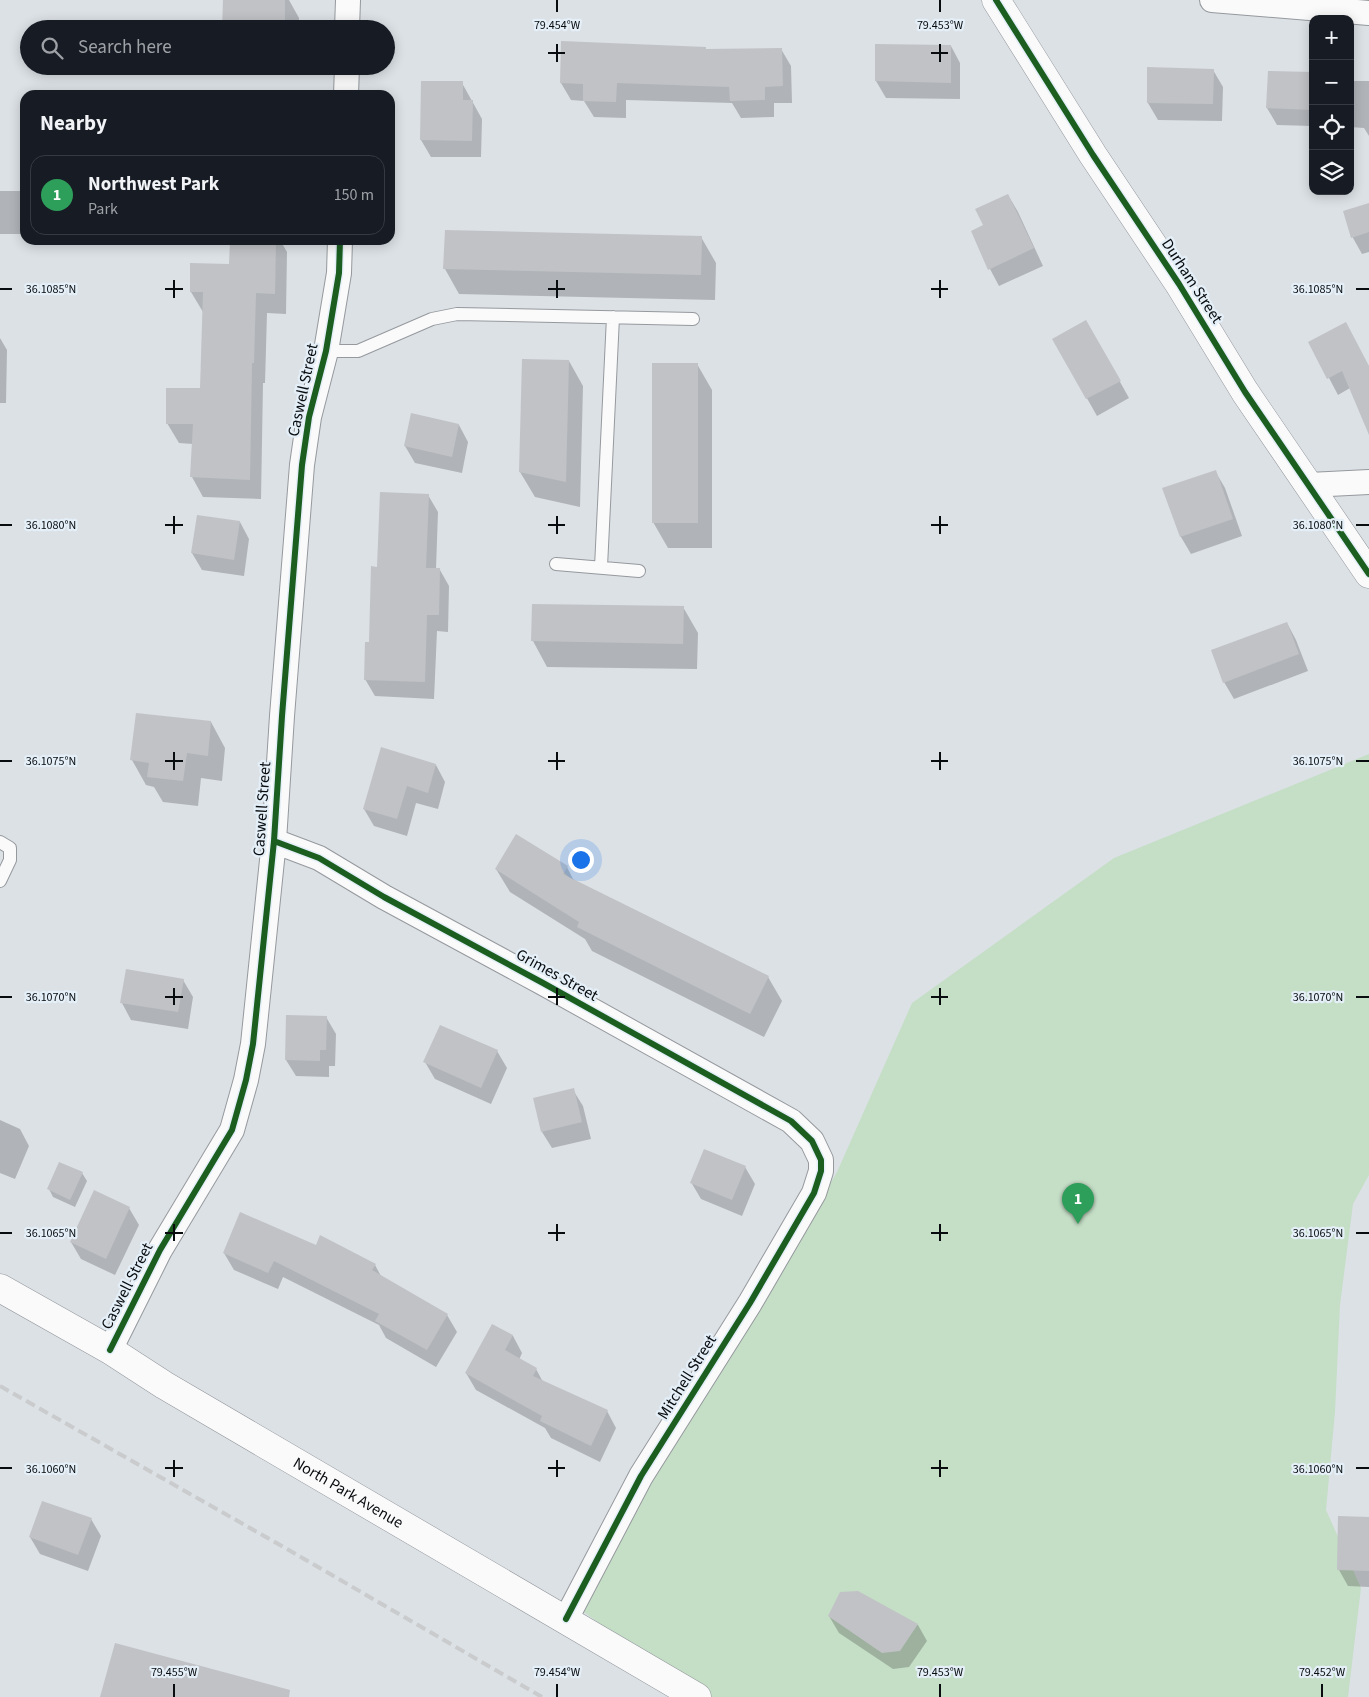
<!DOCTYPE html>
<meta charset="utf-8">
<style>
:root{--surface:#171b24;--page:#242831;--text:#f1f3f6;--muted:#9ea1a6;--line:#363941;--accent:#0f766e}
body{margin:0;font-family:"Source Sans 3",sans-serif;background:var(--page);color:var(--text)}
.controls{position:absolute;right:15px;top:15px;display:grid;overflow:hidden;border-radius:10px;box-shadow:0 2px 12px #0003}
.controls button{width:45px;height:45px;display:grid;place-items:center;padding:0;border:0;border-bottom:1px solid var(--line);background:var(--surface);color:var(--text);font:25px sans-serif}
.you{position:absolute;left:580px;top:859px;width:18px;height:18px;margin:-12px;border:4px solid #fff;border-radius:50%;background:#1a73e8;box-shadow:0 0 0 8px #1a73e833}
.badge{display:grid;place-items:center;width:32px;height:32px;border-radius:50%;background:var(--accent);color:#fff;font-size:16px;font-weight:700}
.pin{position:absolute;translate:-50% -41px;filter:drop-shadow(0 1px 2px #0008)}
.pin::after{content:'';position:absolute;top:26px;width:18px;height:15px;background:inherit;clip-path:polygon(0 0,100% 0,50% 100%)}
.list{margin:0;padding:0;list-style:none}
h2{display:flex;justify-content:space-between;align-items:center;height:65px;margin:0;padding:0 20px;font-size:21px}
h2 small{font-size:16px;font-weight:400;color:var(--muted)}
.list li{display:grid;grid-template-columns:32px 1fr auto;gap:15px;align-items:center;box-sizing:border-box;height:80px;margin:0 10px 10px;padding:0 10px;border:1px solid var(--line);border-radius:15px}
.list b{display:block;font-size:19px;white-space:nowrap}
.list p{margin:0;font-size:16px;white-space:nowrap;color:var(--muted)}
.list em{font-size:16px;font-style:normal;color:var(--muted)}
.icon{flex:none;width:28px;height:28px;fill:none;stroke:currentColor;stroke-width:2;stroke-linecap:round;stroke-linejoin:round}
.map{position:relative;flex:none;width:1369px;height:1697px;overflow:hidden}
.search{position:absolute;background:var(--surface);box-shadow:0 2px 12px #0003;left:20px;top:20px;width:375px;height:55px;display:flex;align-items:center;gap:12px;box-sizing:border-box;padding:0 18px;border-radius:28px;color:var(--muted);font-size:19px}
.panel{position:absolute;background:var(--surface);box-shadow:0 2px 12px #0003;left:20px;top:90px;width:375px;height:155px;border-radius:15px}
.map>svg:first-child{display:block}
.green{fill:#c5dec6}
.shadow{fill:#0003}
.building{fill:#c1c2c6}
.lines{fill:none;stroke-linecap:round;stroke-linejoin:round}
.lane-casing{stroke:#95999d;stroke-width:14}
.street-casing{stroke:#95999d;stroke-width:26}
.secondary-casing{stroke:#95999d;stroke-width:29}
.lane{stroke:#fafafb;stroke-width:12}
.street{stroke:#fafafb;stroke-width:24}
.secondary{stroke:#fafafb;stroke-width:28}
.rail{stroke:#c9cbcc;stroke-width:4;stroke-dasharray:10 5;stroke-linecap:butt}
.cycleway-casing{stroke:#e4eff8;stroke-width:9}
.cycleway{stroke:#1b5e20;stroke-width:6}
.ticks{fill:none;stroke:#090c0f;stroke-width:2}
.labels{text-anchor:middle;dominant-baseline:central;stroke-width:4.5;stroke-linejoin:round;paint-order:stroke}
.street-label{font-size:16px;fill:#090c0f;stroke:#e4eff8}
.ticks-label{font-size:12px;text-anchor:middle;fill:#090c0f;stroke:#e4eff8;stroke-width:4.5;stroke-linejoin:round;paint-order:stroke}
</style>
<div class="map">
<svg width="1369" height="1697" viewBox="0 0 1369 1697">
<rect width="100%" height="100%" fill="#dce1e6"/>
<path class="green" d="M 1369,754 L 1369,1175 L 1353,1204 L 1340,1305 L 1335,1412 L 1326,1510 L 1361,1588 L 1348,1697 L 712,1697 L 618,1637 L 581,1610 L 646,1485 L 794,1244 L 837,1172 L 912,1003 L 1114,858 Z"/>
<path class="shadow" d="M 224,0 L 289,0 L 299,18 L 299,29 L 223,29 Z
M 876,45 L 951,46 L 960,63 L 960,99 L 886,98 L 876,81 Z
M 781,49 L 791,66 L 792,103 L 774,103 L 774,117 L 741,118 L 732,103 L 626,100 L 626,118 L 594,117 L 584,101 L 571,100 L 561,83 Z
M 235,66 L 308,66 L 308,73 L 238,71 Z
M 1213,70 L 1223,87 L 1222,121 L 1158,120 L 1148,103 Z
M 1313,73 L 1313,126 L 1277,125 L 1267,108 Z
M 1350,81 L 1369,81 L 1369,136 L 1364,128 L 1350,127 Z
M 462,83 L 482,119 L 481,157 L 431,157 L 421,140 Z
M 0,191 L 25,191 L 25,234 L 0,234 Z
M 1008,195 L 1018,212 L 1043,266 L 999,286 L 990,269 L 984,226 Z
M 1369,204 L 1369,252 L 1362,254 L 1353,238 L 1344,212 Z
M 701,237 L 716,263 L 715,300 L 459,294 L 445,269 Z
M 231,240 L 280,240 L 287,252 L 286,314 L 267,313 L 265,383 L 263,383 L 261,499 L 203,497 L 192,477 L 193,444 L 179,443 L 167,423 L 201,389 L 203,312 L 191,292 L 231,265 Z
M 1086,321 L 1129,398 L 1097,416 L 1054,340 Z
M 0,338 L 7,350 L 6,403 L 0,403 Z
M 1310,342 L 1369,367 L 1369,433 L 1350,388 L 1338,395 Z
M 569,361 L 583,386 L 580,507 L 535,497 L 520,472 Z
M 697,364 L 712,390 L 712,548 L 668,548 L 653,522 Z
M 459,425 L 468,442 L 462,473 L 415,463 L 405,446 Z
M 1215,471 L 1225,488 L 1242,536 L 1191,554 L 1181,537 L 1164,489 Z
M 428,495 L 438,512 L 436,569 L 440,570 L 449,586 L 448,632 L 437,631 L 434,699 L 375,696 L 365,679 L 370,643 L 378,568 Z
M 240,522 L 249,539 L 244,576 L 202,570 L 192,553 Z
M 533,605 L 683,607 L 698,633 L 697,669 L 547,667 L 533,641 Z
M 1287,623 L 1296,640 L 1308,671 L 1234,699 L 1224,682 Z
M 211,722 L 225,748 L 222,781 L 201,778 L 198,806 L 163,802 L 154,787 L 146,785 L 132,760 Z
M 436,765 L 445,782 L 438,809 L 416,803 L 407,836 L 374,826 L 364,809 Z
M 567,867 L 574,881 L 768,977 L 782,1001 L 764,1037 L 592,951 L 585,939 L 510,892 L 496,869 Z
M 183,980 L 193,997 L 188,1029 L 131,1020 L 122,1003 Z
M 326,1017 L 336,1034 L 335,1066 L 329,1066 L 329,1077 L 296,1076 L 286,1060 Z
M 497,1051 L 507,1068 L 491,1104 L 435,1079 L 425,1062 Z
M 573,1090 L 583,1106 L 591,1139 L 552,1148 L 542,1132 Z
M 0,1120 L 20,1129 L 29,1146 L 15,1179 L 0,1173 Z
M 745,1167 L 755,1184 L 742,1216 L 701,1199 L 691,1182 Z
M 82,1173 L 87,1181 L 75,1207 L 53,1197 L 49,1189 Z
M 129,1208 L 139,1225 L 115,1275 L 81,1259 L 71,1242 Z
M 316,1247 L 375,1265 L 382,1278 L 447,1315 L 457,1332 L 436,1367 L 386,1338 L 379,1325 L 283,1277 L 278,1289 L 234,1270 L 224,1253 Z
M 493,1325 L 513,1336 L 522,1353 L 519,1360 L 536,1369 L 543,1382 L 607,1411 L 616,1428 L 600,1462 L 551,1438 L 545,1428 L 476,1390 L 466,1373 Z
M 1369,1518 L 1369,1587 L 1348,1586 L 1339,1570 Z
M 91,1519 L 101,1536 L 88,1571 L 40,1554 L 30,1537 Z
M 829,1616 L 918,1625 L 927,1641 L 909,1667 L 893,1669 L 839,1633 Z"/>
<path class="building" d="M 223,0 L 285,0 L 285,29 L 222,29 Z
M 561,41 L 706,47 L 706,49 L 782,48 L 783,86 L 765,87 L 765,100 L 730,101 L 729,87 L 617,83 L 616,102 L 583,101 L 583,84 L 560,83 Z
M 875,44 L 951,45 L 951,83 L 875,81 Z
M 1147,67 L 1214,69 L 1213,104 L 1147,103 Z
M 1268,71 L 1313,72 L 1313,110 L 1266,108 Z
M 421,81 L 463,81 L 463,100 L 473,100 L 472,141 L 420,140 Z
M 1008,194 L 1034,248 L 988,270 L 971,231 L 983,225 L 975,209 Z
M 1369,203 L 1369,232 L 1351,238 L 1343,211 Z
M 445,230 L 702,236 L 701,275 L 443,269 Z
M 230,240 L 276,240 L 275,294 L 256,293 L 254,363 L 252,363 L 250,480 L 190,477 L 193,424 L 166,424 L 166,388 L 200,388 L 203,292 L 190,292 L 190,263 L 229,264 Z
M 1086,320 L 1121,381 L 1086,399 L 1052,339 Z
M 1346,322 L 1369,366 L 1369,435 L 1342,371 L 1327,379 L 1308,342 Z
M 522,359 L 569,360 L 566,482 L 519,472 Z
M 652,363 L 698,363 L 698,523 L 652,523 Z
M 411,413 L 459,424 L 452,457 L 404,446 Z
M 1216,470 L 1233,519 L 1180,537 L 1162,488 Z
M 380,492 L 429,494 L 426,568 L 440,568 L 439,615 L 427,615 L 425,682 L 364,680 L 365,642 L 369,642 L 371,566 L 377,567 Z
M 197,515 L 240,521 L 234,560 L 191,553 Z
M 532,604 L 684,606 L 683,644 L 531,641 Z
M 1287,622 L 1299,654 L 1223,683 L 1211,650 Z
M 136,713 L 211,721 L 208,756 L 187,753 L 183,781 L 147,777 L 149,763 L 130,760 Z
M 381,747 L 436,764 L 428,793 L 407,786 L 397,819 L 363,809 Z
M 516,834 L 568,866 L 563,874 L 769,976 L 750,1014 L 577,927 L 579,922 L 495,869 Z
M 126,969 L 184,979 L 178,1012 L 120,1003 Z
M 286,1015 L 327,1016 L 326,1050 L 320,1050 L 320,1061 L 285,1060 Z
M 440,1025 L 498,1050 L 481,1088 L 423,1062 Z
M 574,1088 L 582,1122 L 541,1132 L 533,1098 Z
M 704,1149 L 746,1166 L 732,1200 L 690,1183 Z
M 59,1162 L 83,1172 L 70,1200 L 47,1189 Z
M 94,1190 L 130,1207 L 106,1259 L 70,1242 Z
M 240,1212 L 316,1245 L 320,1235 L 376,1264 L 372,1270 L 448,1314 L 427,1350 L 375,1321 L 379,1314 L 274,1261 L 268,1273 L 223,1253 Z
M 492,1324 L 513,1335 L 505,1350 L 537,1368 L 533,1376 L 608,1410 L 591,1446 L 540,1421 L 542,1416 L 465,1373 Z
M 42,1501 L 92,1518 L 78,1555 L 29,1537 Z
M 1338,1516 L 1369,1517 L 1369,1571 L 1337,1570 Z
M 858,1591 L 918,1624 L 900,1651 L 882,1653 L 828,1616 L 840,1592 Z
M 115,1643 L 290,1690 L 289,1697 L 100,1697 Z"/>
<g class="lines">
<g class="lane-casing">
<path id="lane" d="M 326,351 L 358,351 L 432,319 L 457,314 L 693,319
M 556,564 L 639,571
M 601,567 L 613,317
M 0,842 L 10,848 L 10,860 L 0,881"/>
</g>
<g class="street-casing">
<path id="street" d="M 1212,0 L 1369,13
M 347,29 L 348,0
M 346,95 L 347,66
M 1309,485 L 1369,482
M 274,841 L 319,858 L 384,897 L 543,983 L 791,1121 L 812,1141 L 821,1160 L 821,1171 L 814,1193 L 750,1303 L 641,1476 L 566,1619
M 110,1350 L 160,1250 L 232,1130 L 246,1080 L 253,1044 L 274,841 L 282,716 L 302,465 L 309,417 L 326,351 L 339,273 L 340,240"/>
</g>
<g class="secondary-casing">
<g id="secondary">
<path d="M 996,0 L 1093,155 L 1179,284 L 1245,392 L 1369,574"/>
<path id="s1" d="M 0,1288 L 110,1350 L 164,1385 L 697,1697"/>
</g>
</g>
<use href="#lane" class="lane"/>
<use href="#street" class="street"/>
<use href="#secondary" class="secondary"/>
<path class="rail" d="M 0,1386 L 287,1549 L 542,1697"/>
<g class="cycleway-casing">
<path id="cycleway" d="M 996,0 L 1093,155 L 1179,284 L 1245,392 L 1369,574
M 274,841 L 319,858 L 384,897 L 543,983 L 791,1121 L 812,1141 L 821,1160 L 821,1171 L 814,1193 L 750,1303 L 641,1476 L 566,1619
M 110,1350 L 160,1250 L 232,1130 L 246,1080 L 253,1044 L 274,841 L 282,716 L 302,465 L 309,417 L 326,351 L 339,273 L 340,240"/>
</g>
<use href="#cycleway" class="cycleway"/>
</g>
<path class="ticks" d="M 557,0 L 557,12M 940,0 L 940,12M 557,44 L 557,62M 940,44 L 940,62M 548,53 L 565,53M 931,53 L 948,53M 174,280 L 174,298M 557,280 L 557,298M 940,280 L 940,298M 0,289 L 12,289M 165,289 L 183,289M 548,289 L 565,289M 931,289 L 948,289M 1356,289 L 1369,289M 174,516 L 174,534M 557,516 L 557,534M 940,516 L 940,534M 0,525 L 12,525M 165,525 L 183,525M 548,525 L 565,525M 931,525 L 948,525M 1356,525 L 1369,525M 174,752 L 174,770M 557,752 L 557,770M 940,752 L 940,770M 0,761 L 12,761M 165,761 L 183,761M 548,761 L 565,761M 931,761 L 948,761M 1356,761 L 1369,761M 174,988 L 174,1005M 557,988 L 557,1005M 940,988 L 940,1005M 0,997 L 12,997M 165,997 L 183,997M 548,997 L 565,997M 931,997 L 948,997M 1356,997 L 1369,997M 174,1224 L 174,1241M 557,1224 L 557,1241M 940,1224 L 940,1241M 0,1233 L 12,1233M 165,1233 L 183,1233M 548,1233 L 565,1233M 931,1233 L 948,1233M 1356,1233 L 1369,1233M 174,1460 L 174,1477M 557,1460 L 557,1477M 940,1460 L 940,1477M 0,1468 L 12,1468M 165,1468 L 183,1468M 548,1468 L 565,1468M 931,1468 L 948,1468M 1356,1468 L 1369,1468M 174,1684 L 174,1697M 557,1684 L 557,1697M 940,1684 L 940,1697M 1322,1684 L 1322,1697"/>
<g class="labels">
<g class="street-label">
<text transform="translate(1192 281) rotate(57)">Durham Street</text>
<text transform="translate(303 390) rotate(-78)">Caswell Street</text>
<text transform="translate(262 809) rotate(-86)">Caswell Street</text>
<text transform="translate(557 975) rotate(29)">Grimes Street</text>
<text transform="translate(127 1286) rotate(-63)">Caswell Street</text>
<text transform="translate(687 1377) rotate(-58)">Mitchell Street</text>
<text stroke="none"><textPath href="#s1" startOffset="404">North Park Avenue</textPath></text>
</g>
</g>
<g class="ticks-label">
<text x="557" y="29">79.454°W</text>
<text x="940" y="29">79.453°W</text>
<text x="51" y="293">36.1085°N</text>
<text x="1318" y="293">36.1085°N</text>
<text x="51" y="529">36.1080°N</text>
<text x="1318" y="529">36.1080°N</text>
<text x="51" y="765">36.1075°N</text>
<text x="1318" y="765">36.1075°N</text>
<text x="51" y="1001">36.1070°N</text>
<text x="1318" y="1001">36.1070°N</text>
<text x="51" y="1237">36.1065°N</text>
<text x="1318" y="1237">36.1065°N</text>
<text x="51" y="1473">36.1060°N</text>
<text x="1318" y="1473">36.1060°N</text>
<text x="174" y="1676">79.455°W</text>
<text x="557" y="1676">79.454°W</text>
<text x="940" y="1676">79.453°W</text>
<text x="1322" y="1676">79.452°W</text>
</g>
</svg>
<div class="controls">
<button>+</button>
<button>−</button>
<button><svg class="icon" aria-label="locate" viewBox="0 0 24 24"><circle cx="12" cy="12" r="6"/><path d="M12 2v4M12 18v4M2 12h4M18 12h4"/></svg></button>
<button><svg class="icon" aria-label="layers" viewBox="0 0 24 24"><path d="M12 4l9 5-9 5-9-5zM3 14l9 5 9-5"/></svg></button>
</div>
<div class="you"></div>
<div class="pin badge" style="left:1078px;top:1224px;background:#2e9e5b">1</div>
<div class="search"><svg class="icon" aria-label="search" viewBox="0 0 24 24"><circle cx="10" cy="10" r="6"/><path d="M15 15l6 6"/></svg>Search here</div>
<section class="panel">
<h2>Nearby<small></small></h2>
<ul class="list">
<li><span class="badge" style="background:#2e9e5b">1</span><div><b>Northwest Park</b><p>Park</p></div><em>150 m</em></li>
</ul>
</section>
</div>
